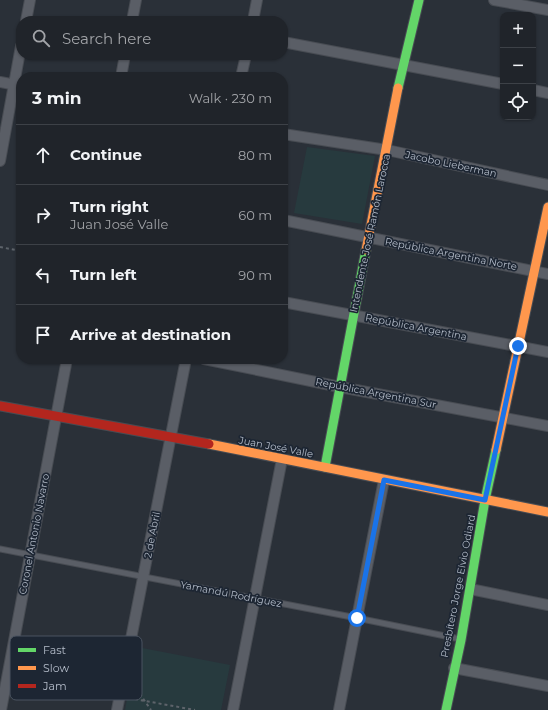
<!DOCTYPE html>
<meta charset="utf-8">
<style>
:root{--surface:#20242a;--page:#282c32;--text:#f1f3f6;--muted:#a2a4a8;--line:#3d4147}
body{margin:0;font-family:Montserrat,sans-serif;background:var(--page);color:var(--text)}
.controls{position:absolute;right:12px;top:12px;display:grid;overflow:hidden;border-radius:8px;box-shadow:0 1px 3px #0004}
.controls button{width:36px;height:36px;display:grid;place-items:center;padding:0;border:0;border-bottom:1px solid var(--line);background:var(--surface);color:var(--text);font:20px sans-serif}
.stop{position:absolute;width:12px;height:12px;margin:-9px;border:3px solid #1a73e8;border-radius:50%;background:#fff}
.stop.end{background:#1a73e8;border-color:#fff;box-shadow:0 1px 4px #0008}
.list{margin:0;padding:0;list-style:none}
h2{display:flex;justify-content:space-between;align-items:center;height:52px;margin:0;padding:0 16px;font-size:17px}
h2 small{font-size:13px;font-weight:400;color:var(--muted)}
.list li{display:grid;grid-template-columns:26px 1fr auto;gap:12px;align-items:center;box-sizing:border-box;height:60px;padding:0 16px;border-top:1px solid var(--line)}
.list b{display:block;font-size:15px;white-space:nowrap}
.list p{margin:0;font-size:13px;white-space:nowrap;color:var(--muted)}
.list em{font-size:13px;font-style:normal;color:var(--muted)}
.icon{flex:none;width:22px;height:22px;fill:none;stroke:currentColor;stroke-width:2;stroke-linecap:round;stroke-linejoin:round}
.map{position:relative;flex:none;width:548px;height:710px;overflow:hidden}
.search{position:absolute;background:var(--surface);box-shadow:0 1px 3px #0004;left:16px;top:16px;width:272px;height:44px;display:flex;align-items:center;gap:10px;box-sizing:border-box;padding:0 14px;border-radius:16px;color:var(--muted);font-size:15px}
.panel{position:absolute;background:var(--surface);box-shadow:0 1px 3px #0004;left:16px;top:72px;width:272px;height:292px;border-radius:16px}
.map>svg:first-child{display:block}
.green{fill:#273a3e}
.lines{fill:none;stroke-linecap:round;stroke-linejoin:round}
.lane-casing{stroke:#484c53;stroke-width:7}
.street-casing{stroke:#484c53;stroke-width:12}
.fast-casing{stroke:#484c53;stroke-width:11}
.slow-casing{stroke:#484c53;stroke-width:11}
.jam-casing{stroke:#484c53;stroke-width:11}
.path{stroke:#5d636a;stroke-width:2;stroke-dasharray:3 3;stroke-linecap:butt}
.lane{stroke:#5a5e66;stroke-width:5}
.street{stroke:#5a5e66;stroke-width:10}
.fast{stroke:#63d668;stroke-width:9}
.slow{stroke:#ff974d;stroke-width:9}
.jam{stroke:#b3261e;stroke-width:9}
.route{stroke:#1a73e8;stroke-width:5}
.labels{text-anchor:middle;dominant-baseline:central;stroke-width:3.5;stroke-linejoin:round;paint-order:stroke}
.street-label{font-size:10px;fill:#b4bcc9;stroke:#1d2633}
.key{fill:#1d2633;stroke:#4a5360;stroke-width:1}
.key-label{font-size:11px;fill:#b4bcc9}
</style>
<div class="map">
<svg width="548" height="710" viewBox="0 0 548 710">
<rect width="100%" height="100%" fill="#2a3038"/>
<path class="green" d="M 307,147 L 375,156 L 362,224 L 294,213 Z
M 137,647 L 230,665 L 221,710 L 125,710 Z"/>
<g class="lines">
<g class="lane-casing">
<path id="lane" d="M 0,549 L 357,618 L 460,639"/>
</g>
<g class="street-casing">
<path id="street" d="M 494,0 L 548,10
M 26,21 L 30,0
M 132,21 L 136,0
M 253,21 L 257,0
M 283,42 L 503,84
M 121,77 L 125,55
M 241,77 L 246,55
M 0,82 L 21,86
M 533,90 L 548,93
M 283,134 L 387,150 L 548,185
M 0,161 L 21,46
M 283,220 L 548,274
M 283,302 L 548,352
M 204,359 L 340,387 L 548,426
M 470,589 L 548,605
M 454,668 L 548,686
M 1,710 L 67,359
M 117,710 L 186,359
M 233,710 L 282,459
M 339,710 L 384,480"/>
</g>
<g class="fast-casing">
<path id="fast" d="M 398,88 L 419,0
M 325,467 L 366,250
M 446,710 L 461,640 L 485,500 L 496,450"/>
</g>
<g class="slow-casing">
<path id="slow" d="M 366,250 L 398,88
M 209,444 L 548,512
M 496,450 L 548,207"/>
</g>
<g class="jam-casing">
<path id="jam" d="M 0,406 L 209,444"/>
</g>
<path class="path" d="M 0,247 L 21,251
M 133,684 L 151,710
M 129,698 L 195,710"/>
<use href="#lane" class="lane"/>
<use href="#street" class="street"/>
<use href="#fast" class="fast"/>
<use href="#slow" class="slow"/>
<use href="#jam" class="jam"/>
</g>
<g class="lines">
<path class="route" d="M 357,618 L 384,480 L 485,500 L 518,346"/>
</g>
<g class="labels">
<g class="street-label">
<text transform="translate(451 164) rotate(12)">Jacobo Lieberman</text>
<text transform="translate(370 233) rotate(-78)">Intendente José Ramón Larocca</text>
<text transform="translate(451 254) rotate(11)">República Argentina Norte</text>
<text transform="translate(416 327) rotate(11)">República Argentina</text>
<text transform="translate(376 393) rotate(11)">República Argentina Sur</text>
<text transform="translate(276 447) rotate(11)">Juan José Valle</text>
<text transform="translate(34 534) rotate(-79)">Coronel Antonio Navarro</text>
<text transform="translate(152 535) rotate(-79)">2 de Abril</text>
<text transform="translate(458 586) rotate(-79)">Presbítero Jorge Elvio Odiard</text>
<text transform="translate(231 594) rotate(11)">Yamandú Rodríguez</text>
</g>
</g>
<rect x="10" y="636" width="132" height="64" rx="6" class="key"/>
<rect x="18" y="648" width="18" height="4" fill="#63d668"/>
<rect x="18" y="666" width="18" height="4" fill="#ff974d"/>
<rect x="18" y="684" width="18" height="4" fill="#b3261e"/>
<g class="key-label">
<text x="43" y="654">Fast</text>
<text x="43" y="672">Slow</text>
<text x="43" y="690">Jam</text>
</g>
</svg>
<div class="controls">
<button>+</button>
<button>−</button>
<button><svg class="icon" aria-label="locate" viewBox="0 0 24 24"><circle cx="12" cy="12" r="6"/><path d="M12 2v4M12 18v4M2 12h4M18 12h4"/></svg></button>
</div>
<div class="stop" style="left:357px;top:618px"></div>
<div class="stop end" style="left:518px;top:346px"></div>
<div class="search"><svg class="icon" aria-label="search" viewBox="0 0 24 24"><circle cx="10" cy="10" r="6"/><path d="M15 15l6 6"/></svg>Search here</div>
<section class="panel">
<h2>3 min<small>Walk · 230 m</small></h2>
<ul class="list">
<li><svg class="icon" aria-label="ahead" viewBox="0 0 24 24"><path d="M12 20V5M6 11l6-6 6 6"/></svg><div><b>Continue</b></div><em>80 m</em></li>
<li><svg class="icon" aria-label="right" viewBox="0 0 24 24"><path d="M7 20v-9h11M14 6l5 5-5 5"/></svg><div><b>Turn right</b><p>Juan José Valle</p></div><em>60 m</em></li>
<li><svg class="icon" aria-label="left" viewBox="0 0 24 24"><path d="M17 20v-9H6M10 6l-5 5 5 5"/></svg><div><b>Turn left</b></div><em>90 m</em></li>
<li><svg class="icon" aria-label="arrive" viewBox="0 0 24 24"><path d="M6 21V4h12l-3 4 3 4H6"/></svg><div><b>Arrive at destination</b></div></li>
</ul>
</section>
</div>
